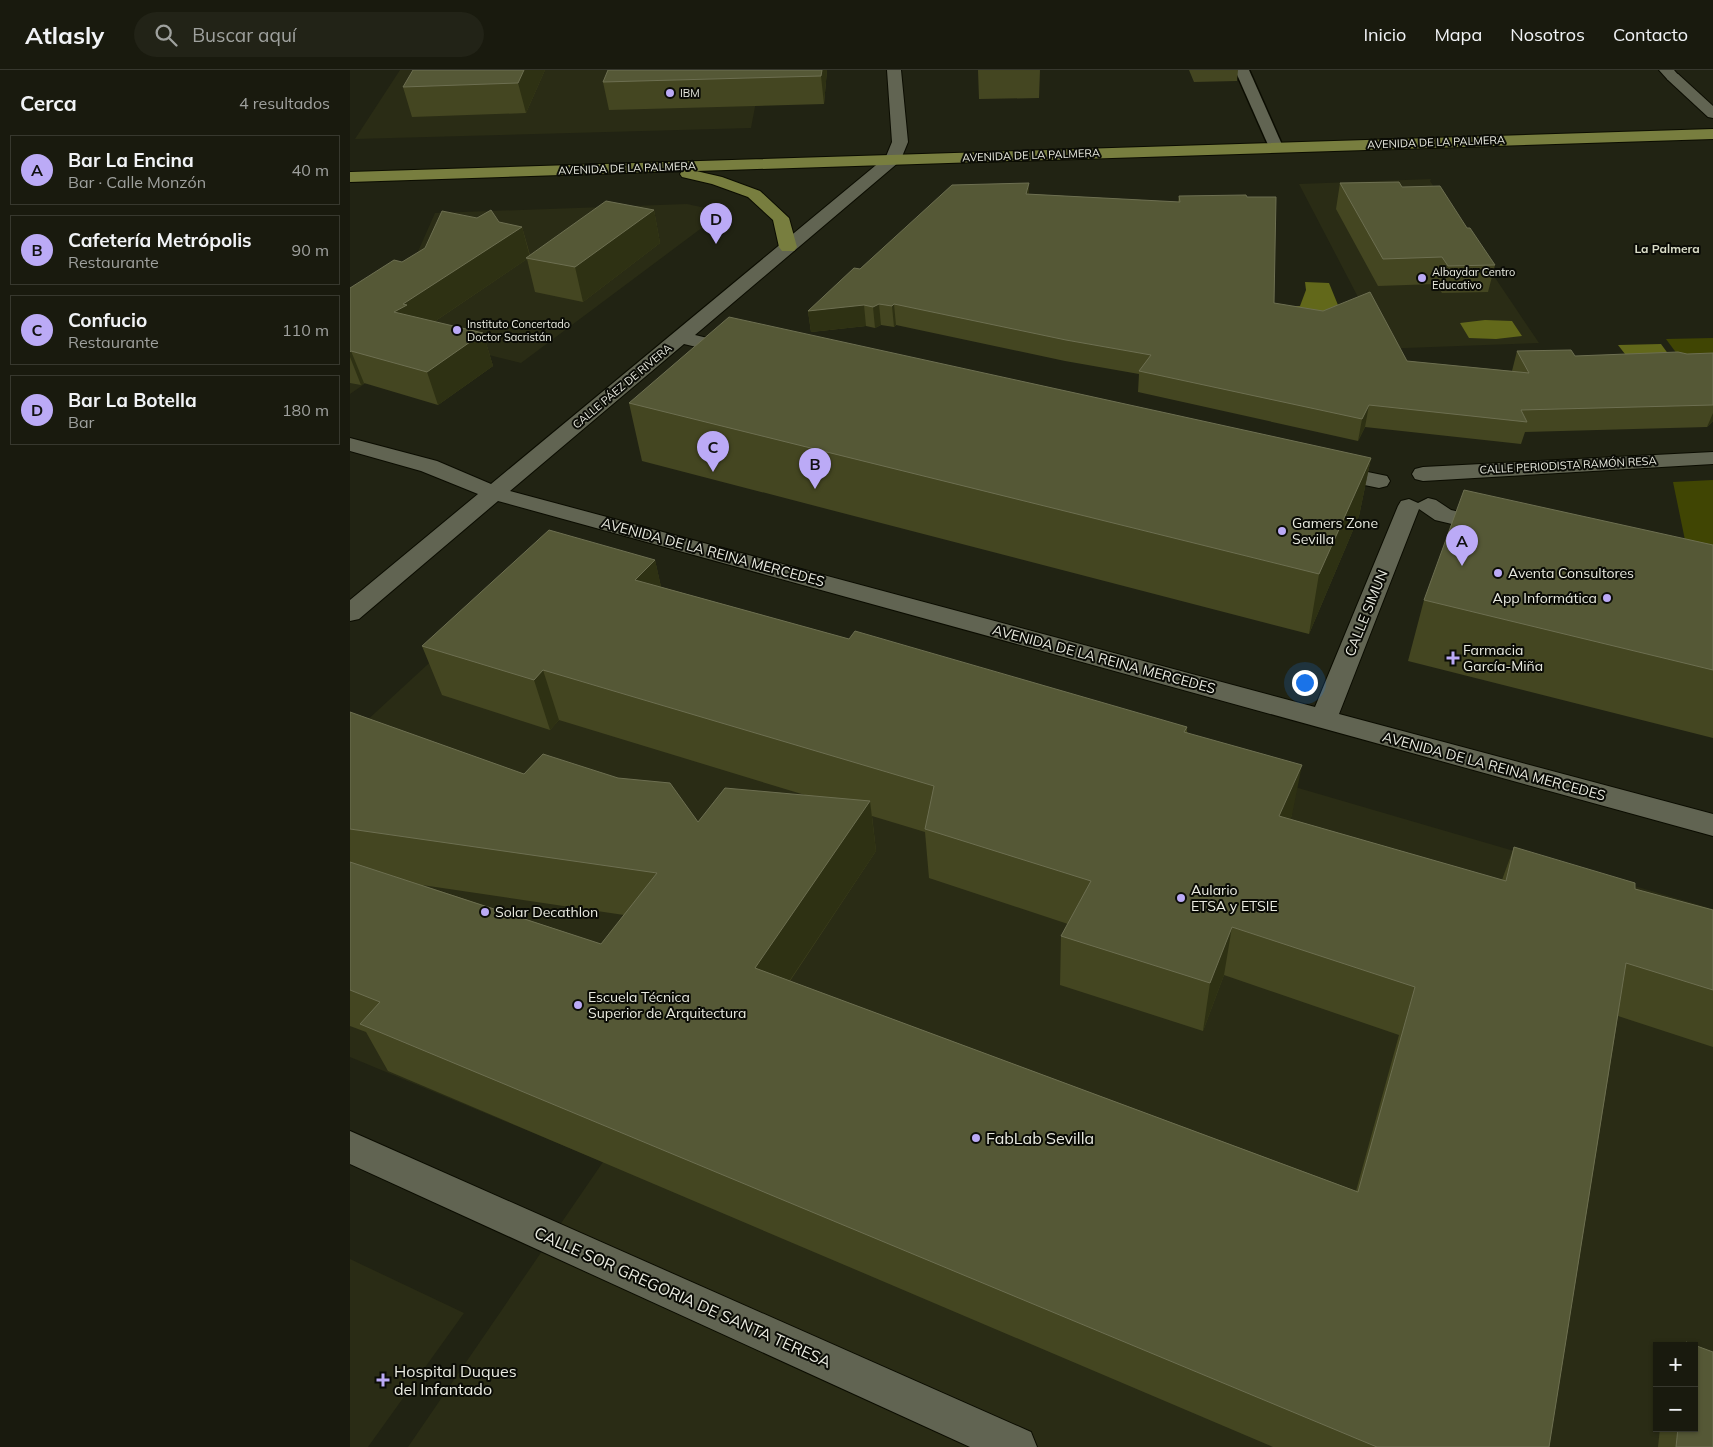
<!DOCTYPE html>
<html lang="es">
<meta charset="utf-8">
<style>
:root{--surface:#191a0e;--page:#222317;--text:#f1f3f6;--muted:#9fa19e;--line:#37382e;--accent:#bbaaf6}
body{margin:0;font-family:Mulish,sans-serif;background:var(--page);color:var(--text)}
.controls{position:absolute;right:15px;bottom:15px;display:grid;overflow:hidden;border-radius:0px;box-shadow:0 1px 4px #0004}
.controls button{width:45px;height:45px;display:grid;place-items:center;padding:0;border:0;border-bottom:1px solid var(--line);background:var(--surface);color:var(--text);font:25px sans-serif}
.you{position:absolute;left:954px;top:612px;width:18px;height:18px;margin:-12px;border:4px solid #fff;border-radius:50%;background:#1a73e8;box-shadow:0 0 0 8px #1a73e833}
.badge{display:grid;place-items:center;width:32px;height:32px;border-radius:50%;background:var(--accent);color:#111;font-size:16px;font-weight:700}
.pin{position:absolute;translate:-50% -41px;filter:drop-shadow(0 1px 2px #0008)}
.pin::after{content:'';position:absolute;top:26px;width:18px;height:15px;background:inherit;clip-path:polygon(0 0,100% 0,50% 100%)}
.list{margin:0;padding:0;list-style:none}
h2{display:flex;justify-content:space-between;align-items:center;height:65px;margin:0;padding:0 20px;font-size:21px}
h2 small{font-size:16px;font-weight:400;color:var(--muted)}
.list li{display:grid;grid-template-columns:32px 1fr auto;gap:15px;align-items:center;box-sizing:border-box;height:70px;margin:0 10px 10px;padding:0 10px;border:1px solid var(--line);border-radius:0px}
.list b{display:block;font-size:19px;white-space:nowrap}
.list p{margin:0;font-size:16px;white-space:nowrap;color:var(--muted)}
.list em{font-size:16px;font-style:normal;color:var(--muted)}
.icon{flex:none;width:28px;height:28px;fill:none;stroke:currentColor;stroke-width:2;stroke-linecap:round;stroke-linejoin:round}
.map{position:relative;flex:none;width:1363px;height:1377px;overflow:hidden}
header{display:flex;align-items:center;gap:30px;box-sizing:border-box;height:70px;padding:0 25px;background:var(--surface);border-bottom:1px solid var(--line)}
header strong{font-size:24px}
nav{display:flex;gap:28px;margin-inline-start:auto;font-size:18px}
.search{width:350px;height:45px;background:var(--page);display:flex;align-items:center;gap:12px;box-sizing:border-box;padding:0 18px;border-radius:28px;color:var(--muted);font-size:19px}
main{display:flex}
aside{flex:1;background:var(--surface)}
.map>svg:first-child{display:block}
.built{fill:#2a2c15;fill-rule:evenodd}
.green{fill:#404503}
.water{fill:#62681a}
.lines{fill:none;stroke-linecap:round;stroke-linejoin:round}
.service-casing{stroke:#0b0c01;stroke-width:3}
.pedestrian-casing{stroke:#0b0c01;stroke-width:2}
.minor-casing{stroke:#0b0c01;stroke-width:2}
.secondary-casing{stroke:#0b0c01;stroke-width:2}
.primary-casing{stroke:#0b0c01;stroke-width:2}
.service{fill:#616452;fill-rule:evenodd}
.pedestrian{fill:#616452;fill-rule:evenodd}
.minor{fill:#616452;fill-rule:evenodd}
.secondary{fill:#616452;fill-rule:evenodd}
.primary{fill:#787e3f;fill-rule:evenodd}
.wall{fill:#444621;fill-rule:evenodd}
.shaded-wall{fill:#2e3113}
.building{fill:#555836;stroke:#6d6f51}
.poi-dot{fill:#bbaaf6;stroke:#0b0c06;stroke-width:2}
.labels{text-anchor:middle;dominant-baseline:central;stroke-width:4;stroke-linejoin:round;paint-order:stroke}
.far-poi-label{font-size:11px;fill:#eaebe1;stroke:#0b0c06;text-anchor:start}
.far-street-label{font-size:11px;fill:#eaebe1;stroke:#0b0c06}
.far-neighbourhood-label{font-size:12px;font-weight:bold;fill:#daddc8;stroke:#0b0c06}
.poi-label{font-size:14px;fill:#eaebe1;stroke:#0b0c06;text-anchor:start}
.street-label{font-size:14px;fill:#eaebe1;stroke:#0b0c06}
.near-poi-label{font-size:16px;fill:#eaebe1;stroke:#0b0c06;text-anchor:start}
.near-street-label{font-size:16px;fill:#eaebe1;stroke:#0b0c06}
</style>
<header>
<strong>Atlasly</strong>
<div class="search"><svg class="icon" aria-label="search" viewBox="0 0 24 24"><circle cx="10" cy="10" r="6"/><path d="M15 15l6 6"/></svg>Buscar aquí</div>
<nav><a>Inicio</a><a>Mapa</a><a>Nosotros</a><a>Contacto</a></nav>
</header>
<main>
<aside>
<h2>Cerca<small>4 resultados</small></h2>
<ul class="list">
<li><span class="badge">A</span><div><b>Bar La Encina</b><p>Bar · Calle Monzón</p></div><em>40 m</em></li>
<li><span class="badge">B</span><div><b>Cafetería Metrópolis</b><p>Restaurante</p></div><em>90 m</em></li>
<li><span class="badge">C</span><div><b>Confucio</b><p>Restaurante</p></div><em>110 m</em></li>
<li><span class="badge">D</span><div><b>Bar La Botella</b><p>Bar</p></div><em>180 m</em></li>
</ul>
</aside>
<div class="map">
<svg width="1363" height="1377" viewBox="0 0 1363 1377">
<rect width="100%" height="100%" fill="#212313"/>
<path class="built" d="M 50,0 L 412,0 L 401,58 L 5,69 Z
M 1081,109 L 1080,111 L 1189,273 L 1029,279 L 1032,273 L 949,114 Z
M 337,134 L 360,139 L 363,146 L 361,151 L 171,293 L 78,270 L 0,324 L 0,244 L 55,211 L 85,143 Z
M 191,490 L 342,541 L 1363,839 L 1363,1377 L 58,1377 L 253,1092 L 0,987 L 0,666 ZM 1307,1276 L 1344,1276 L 1344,1358 L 1307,1358 Z
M 0,1189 L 114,1243 L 18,1377 L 0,1377 Z"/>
<path class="green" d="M 1363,268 L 1363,286 L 1330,288 L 1316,269 Z
M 1363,410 L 1363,477 L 1335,470 L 1323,412 Z"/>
<path class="water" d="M 955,212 L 979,213 L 990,240 L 989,245 L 922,236 L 950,236 L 956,220 Z
M 1135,250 L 1162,251 L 1172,266 L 1146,269 L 1119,268 L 1110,253 Z
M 1311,274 L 1319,285 L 1275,284 L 1268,275 Z"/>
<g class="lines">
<g class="service-casing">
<path id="service" d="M 885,0 L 899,0 L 933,77 L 931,80 L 921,80 L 919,77 Z"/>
</g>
<g class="pedestrian-casing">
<path id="pedestrian" d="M 1323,3 L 1328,4 L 1363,36 L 1363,48 L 1358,47 L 1318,10 L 1316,7 L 1318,4 Z"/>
</g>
<g class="minor-casing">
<path id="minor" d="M 1309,0 L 1324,0 L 1330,7 L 1328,10 L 1318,10 Z
M 543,84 L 551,89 L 549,92 L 345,265 L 395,277 L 398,281 L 395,285 L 388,287 L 334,274 L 160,421 L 965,637 L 1048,436 L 1051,431 L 1059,429 L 1068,433 L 1078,428 L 1086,430 L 1101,440 L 1148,451 L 1151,456 L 1148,461 L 1140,463 L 1085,450 L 1069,439 L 989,644 L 1363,744 L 1363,766 L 148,431 L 9,549 L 0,551 L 0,530 L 128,424 L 71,401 L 0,381 L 0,368 L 87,391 L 141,414 L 537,86 Z
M 1363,382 L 1363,394 L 1073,411 L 1065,409 L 1062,404 L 1065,399 L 1073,397 Z
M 979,394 L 1037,406 L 1040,411 L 1037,416 L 1029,418 L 971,406 L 968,401 L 971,396 Z
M 0,1061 L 681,1362 L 687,1377 L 620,1377 L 0,1094 Z"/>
</g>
<g class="secondary-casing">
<path id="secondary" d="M 537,0 L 551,0 L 558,72 L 551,89 L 543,94 L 535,89 L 542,72 Z"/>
</g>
<g class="primary-casing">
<path id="primary" d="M 1363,59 L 1363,69 L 346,101 L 372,107 L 410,121 L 439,148 L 447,177 L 444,181 L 432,181 L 429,177 L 423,150 L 398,127 L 362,114 L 332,107 L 330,104 L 332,101 L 0,112 L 0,102 Z"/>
</g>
<use href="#service" class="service"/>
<use href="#pedestrian" class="pedestrian"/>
<use href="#minor" class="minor"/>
<use href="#secondary" class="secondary"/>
<use href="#primary" class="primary"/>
</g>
<path class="wall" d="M 195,0 L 176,43 L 62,47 L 53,17 Z
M 258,0 L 477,0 L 474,34 L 259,40 L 253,12 Z
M 628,0 L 690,0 L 689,28 L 629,29 Z
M 839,0 L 888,0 L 887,11 L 844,12 Z
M 990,113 L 1052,117 L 1117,158 L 1145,195 L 1138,222 L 1092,223 L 1086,214 L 1028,216 L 986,139 Z
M 679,124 L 828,132 L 829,126 L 924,233 L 1057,291 L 1162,301 L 1167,281 L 1225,286 L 1337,284 L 1363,283 L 1363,351 L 1357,357 L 1175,362 L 1171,374 L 1015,357 L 1008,371 L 788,322 L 789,304 L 715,291 L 546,255 L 544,257 L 531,255 L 525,258 L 516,256 L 461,262 L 458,241 L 510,199 Z
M 304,140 L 310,173 L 233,232 L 185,222 L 177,189 L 84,252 L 133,263 L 143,296 L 88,335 L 14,313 L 11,315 L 0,313 L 0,218 L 149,152 L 172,157 L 180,185 Z
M 279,333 L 1021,388 L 1009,446 L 959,564 L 292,391 Z
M 1363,475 L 1363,668 L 1058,591 L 1074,530 Z
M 305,490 L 311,517 L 499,569 L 837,657 L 837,662 L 942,745 L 940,749 L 1152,810 L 1164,777 L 1285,819 L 1363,840 L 1363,977 L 1268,946 L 1199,1377 L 923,1377 L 38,1001 L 16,962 L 0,956 L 0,642 L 174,704 L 348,752 L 455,725 L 209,650 L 200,660 L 92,625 L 72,576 ZM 522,746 L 575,762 L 579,808 L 718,854 L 711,866 L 710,915 L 853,961 L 874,905 L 1049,965 L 1006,1121 L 440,911 L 526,781 ZM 72,815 L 274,845 L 251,874 Z
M 1336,1272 L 1363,1282 L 1363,1377 L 1308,1377 L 1310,1358 L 1344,1358 L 1344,1276 L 1333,1276 Z"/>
<path class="shaded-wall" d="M 174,0 L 195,0 L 176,43 L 168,13 Z
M 472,0 L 477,0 L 474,34 L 471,6 Z
M 679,113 L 679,132 L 676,124 Z
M 304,140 L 310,173 L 233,232 L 225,197 Z
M 172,157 L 180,187 L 176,188 L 177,189 L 66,264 L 44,242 L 53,234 Z
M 529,234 L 531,255 L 525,258 L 523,237 Z
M 544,234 L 546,255 L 544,257 L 542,236 Z
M 514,235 L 516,256 L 461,262 L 458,241 Z
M 133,263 L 143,296 L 88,335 L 77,302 Z
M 1,281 L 14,313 L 11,315 L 0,287 L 0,282 Z
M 1019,335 L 1015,357 L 1008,371 L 1012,349 Z
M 1363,343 L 1363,351 L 1357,357 Z
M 1021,388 L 1009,446 L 959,564 L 969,504 Z
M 305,490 L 316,539 L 285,510 Z
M 193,600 L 209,650 L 200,660 L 184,610 Z
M 952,695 L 942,745 L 920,795 L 929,746 Z
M 520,731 L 526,781 L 416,946 L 405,898 Z
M 882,857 L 874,905 L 853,961 L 860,913 Z"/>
<path class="building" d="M 63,0 L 174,0 L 168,13 L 53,17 Z
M 258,0 L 472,0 L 471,6 L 253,12 Z
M 1049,112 L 1052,117 L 1090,116 L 1117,158 L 1120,158 L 1145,195 L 1098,196 L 1092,187 L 1033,189 L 990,113 Z
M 679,113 L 676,124 L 830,132 L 829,126 L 896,125 L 897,127 L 926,127 L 924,233 L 973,241 L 1020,222 L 1057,291 L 1179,303 L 1167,281 L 1221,280 L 1225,286 L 1328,282 L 1337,284 L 1363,283 L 1363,335 L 1171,340 L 1177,352 L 1019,335 L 1012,349 L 789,301 L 801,285 L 716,270 L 544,234 L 542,236 L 529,234 L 523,237 L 514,235 L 458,241 L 504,198 L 510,199 L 602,115 Z
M 256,131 L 304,140 L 225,197 L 176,188 Z
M 141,140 L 149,152 L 172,157 L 53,234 L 57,235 L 44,242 L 133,263 L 77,302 L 1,281 L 0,282 L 0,218 L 44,190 L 52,192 L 75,178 L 92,141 L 127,148 Z
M 379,247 L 1021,388 L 969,504 L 279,333 Z
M 1114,420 L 1363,475 L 1363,600 L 1074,530 Z
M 199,460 L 305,490 L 285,510 L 499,569 L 505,561 L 837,657 L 834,662 L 952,695 L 929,746 L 1156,811 L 1164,777 L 1285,813 L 1285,819 L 1363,840 L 1363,920 L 1276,893 L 1199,1377 L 1027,1377 L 10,954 L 30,932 L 0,920 L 0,792 L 251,874 L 307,803 L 0,759 L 0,642 L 174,704 L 193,684 L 268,708 L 320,713 L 348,752 L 375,718 L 520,731 L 405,898 L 1008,1122 L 1065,917 L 882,857 L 860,913 L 711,866 L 741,811 L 575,759 L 584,716 L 193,600 L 184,610 L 72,576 Z
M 1336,1272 L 1363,1282 L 1363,1377 L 1326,1377 L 1328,1358 L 1344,1358 L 1344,1276 L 1336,1276 Z"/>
<g class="poi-dot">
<circle cx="320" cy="23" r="5"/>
<circle cx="1072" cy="208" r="5"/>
<circle cx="107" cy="260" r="5"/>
<circle cx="932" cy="461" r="5"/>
<circle cx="1148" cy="503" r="5"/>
<circle cx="1257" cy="528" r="5"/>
<path d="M1100.5 580.5h5v5h5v5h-5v5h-5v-5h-5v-5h5z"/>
<circle cx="831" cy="828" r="5"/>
<circle cx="135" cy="842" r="5"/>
<circle cx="228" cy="935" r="5"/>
<circle cx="626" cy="1068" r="5"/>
<path d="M30.5 1302.5h5v5h5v5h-5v5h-5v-5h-5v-5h5z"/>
</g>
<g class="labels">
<g class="far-poi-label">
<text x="330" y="23">IBM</text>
<text x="1082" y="202">Albaydar Centro<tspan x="1082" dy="13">Educativo</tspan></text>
<text x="117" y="254">Instituto Concertado<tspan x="117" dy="13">Doctor Sacristán</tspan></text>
</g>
<g class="far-street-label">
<text transform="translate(1086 72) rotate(-2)">AVENIDA DE LA PALMERA</text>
<text transform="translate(681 85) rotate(-2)">AVENIDA DE LA PALMERA</text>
<text transform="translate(277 98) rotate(-2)">AVENIDA DE LA PALMERA</text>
<text transform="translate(272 316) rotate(-40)">CALLE PÁEZ DE RIVERA</text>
<text transform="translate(1218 395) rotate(-3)">CALLE PERIODISTA RAMÓN RESA</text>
</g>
<g class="far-neighbourhood-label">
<text x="1317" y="178">La Palmera</text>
</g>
<g class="poi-label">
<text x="942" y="453">Gamers Zone<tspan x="942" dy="16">Sevilla</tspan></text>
<text x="1158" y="503">Aventa Consultores</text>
<text x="1247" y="528" text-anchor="end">App Informática</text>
<text x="1113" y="580">Farmacia<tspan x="1113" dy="16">García-Miña</tspan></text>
<text x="841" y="820">Aulario<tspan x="841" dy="16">ETSA y ETSIE</tspan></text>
<text x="145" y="842">Solar Decathlon</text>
<text x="238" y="927">Escuela Técnica<tspan x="238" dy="16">Superior de Arquitectura</tspan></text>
</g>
<g class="street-label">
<text transform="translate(363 482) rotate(15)">AVENIDA DE LA REINA MERCEDES</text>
<text transform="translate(1016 543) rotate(-68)">CALLE SIMUN</text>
<text transform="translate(754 589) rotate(15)">AVENIDA DE LA REINA MERCEDES</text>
<text transform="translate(1144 696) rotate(15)">AVENIDA DE LA REINA MERCEDES</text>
</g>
<g class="near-poi-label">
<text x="636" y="1068">FabLab Sevilla</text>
<text x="44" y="1301">Hospital Duques<tspan x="44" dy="18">del Infantado</tspan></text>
</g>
<g class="near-street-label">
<text transform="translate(333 1227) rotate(24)">CALLE SOR GREGORIA DE SANTA TERESA</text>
</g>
</g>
</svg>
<div class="controls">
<button>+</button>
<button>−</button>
</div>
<div class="you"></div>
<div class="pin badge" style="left:1112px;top:496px">A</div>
<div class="pin badge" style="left:465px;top:419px">B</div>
<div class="pin badge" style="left:363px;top:402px">C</div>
<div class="pin badge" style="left:366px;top:174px">D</div>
</div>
</main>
